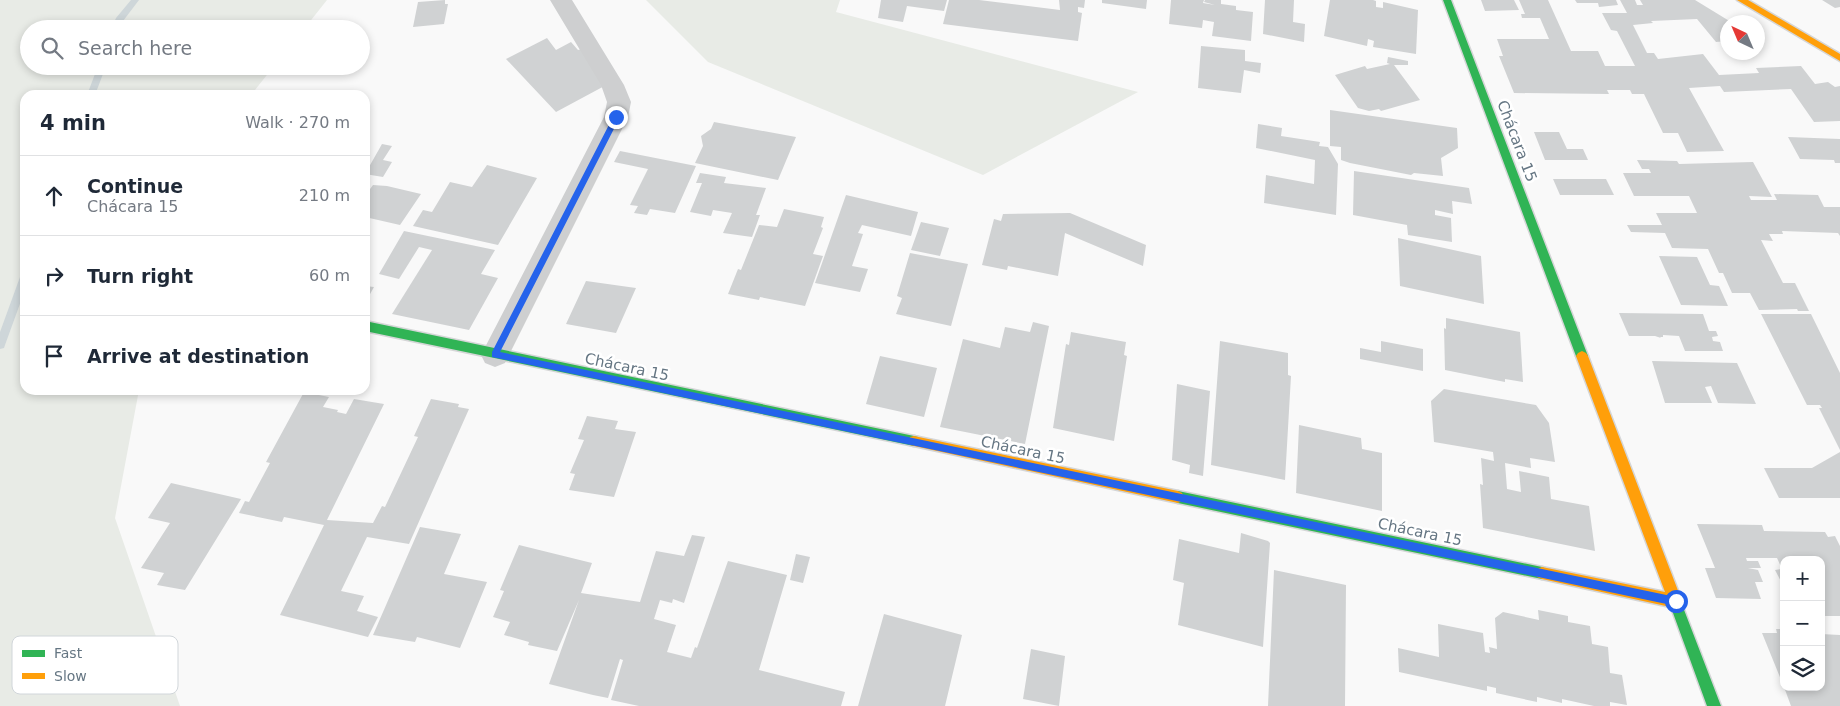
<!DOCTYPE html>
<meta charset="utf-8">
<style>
:root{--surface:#fff;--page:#f6f6f7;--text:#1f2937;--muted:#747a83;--line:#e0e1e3}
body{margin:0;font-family:"DejaVu Sans",sans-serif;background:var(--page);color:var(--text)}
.controls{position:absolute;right:15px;bottom:15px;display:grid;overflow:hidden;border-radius:10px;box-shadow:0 2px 8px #0003}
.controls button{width:45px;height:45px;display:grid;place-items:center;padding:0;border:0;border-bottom:1px solid var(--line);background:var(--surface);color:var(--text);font:25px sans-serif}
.compass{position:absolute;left:1720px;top:15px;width:45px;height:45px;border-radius:50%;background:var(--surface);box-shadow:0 2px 8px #0003;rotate:316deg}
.stop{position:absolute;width:15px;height:15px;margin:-11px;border:4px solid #2563eb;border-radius:50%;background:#fff}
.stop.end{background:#2563eb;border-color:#fff;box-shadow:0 1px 5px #0008}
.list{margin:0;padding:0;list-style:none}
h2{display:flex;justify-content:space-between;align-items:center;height:65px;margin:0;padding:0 20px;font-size:21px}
h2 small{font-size:16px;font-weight:400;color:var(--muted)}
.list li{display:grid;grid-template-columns:32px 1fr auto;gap:15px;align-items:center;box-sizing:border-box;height:80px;padding:0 20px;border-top:1px solid var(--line)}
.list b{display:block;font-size:19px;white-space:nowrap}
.list p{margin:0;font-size:16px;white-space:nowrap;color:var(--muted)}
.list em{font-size:16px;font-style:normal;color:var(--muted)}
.icon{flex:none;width:28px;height:28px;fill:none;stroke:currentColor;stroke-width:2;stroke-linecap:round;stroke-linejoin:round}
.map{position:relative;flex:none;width:1840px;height:706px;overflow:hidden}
.search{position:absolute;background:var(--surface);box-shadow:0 2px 8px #0003;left:20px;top:20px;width:350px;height:55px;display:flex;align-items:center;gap:12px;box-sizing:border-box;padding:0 18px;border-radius:28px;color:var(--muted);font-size:19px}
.panel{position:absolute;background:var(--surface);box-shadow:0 2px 8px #0003;left:20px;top:90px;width:350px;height:305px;border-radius:15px}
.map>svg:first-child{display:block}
.green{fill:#e8ebe6}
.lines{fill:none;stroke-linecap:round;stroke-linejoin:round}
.stream{fill:#ced6d9;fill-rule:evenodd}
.building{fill:#d0d2d3}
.fast-casing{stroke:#d5d6d7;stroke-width:3}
.slow-casing{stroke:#d5d6d7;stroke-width:3}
.street{fill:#cecfd0;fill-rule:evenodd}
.fast{fill:#30b455;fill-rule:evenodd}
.slow{fill:#ff9f0a;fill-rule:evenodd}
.route{fill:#2563eb}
.labels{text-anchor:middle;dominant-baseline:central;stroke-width:5;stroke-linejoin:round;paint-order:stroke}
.street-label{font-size:15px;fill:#657683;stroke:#fff}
.key{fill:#fff;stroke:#d1d6da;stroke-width:1}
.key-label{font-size:14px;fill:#657683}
</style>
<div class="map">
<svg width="1840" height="706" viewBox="0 0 1840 706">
<rect width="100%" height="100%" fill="#f9f9f9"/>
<path class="green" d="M 0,0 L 327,0 L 304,29 L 29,29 L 29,66 L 274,66 L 251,95 L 25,95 L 25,390 L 139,390 L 115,518 L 180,706 L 0,706 Z
M 646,0 L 840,0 L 836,12 L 1138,92 L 983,175 L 708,62 Z"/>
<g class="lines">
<path class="stream" d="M 131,0 L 139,0 L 123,21 L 119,29 L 111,29 L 116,18 Z
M 98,66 L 106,66 L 95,95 L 87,95 Z
M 25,273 L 25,290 L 5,345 L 4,348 L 0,349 L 0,332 L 20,277 L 22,274 Z"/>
</g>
<path class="building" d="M 445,0 L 445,4 L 448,4 L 444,24 L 413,27 L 418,2 Z
M 881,0 L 947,0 L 944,11 L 907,6 L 903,22 L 878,18 Z
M 949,0 L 979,0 L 1060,10 L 1059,0 L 1085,0 L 1084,8 L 1078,7 L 1078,12 L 1082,13 L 1078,41 L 943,24 Z
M 1102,0 L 1147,0 L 1146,9 L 1102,3 Z
M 1171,0 L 1204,0 L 1203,3 L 1215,5 L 1204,2 L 1205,0 L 1221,0 L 1221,4 L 1236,6 L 1236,10 L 1253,12 L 1251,41 L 1212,36 L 1214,22 L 1203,20 L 1202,28 L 1169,24 Z
M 1265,0 L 1294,0 L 1293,22 L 1305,24 L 1304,42 L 1263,34 Z
M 1330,0 L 1373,0 L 1376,1 L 1376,7 L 1383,8 L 1383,2 L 1418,10 L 1416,54 L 1373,47 L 1374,41 L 1368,39 L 1367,46 L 1324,36 Z
M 1481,0 L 1514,0 L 1519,10 L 1485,11 Z
M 1519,0 L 1548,0 L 1571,51 L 1598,51 L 1605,66 L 1635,66 L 1617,31 L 1611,30 L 1602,13 L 1627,13 L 1620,0 L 1635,0 L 1637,5 L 1643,5 L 1640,0 L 1695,0 L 1731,22 L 1728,22 L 1728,41 L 1716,42 L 1697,19 L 1651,21 L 1653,23 L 1633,25 L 1647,53 L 1654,53 L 1658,59 L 1703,54 L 1719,75 L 1759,73 L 1756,68 L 1801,66 L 1815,84 L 1828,82 L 1835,87 L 1840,86 L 1840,121 L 1814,122 L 1791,89 L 1724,92 L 1720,86 L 1689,88 L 1724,151 L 1687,152 L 1678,133 L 1663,133 L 1644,94 L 1632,94 L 1630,90 L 1607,90 L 1609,94 L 1514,93 L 1499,56 L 1503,56 L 1497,39 L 1549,39 L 1540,18 L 1522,18 L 1521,14 L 1525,14 Z
M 1575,0 L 1616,0 L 1618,5 L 1599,7 L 1598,3 L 1577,3 Z
M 1822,0 L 1840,0 L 1840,7 L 1835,8 Z
M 547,38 L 556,50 L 571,42 L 578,50 L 582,49 L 610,83 L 556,112 L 506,59 Z
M 1201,46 L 1245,50 L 1245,61 L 1261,63 L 1260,73 L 1244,70 L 1241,93 L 1198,88 Z
M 1388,57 L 1408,61 L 1408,65 L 1394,65 L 1420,100 L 1381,111 L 1379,109 L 1369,111 L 1358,108 L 1335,75 L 1365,66 L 1367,69 L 1390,64 L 1387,63 Z
M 1330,110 L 1457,128 L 1458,148 L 1441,158 L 1443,176 L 1414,173 L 1411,175 L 1350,163 L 1341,160 L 1341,147 L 1330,146 Z
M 714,122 L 796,137 L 778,180 L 695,163 L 703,146 L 701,136 L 711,129 Z
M 1258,124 L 1282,128 L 1281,136 L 1320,142 L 1319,146 L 1328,147 L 1338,164 L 1336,215 L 1264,203 L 1266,175 L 1314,184 L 1315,160 L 1256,148 Z
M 1534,132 L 1559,132 L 1567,149 L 1583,149 L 1588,160 L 1545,160 Z
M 1788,137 L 1840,139 L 1840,163 L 1835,163 L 1834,160 L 1800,159 Z
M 382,144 L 392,146 L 383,160 L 392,162 L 383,177 L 365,174 Z
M 620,151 L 696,166 L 675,213 L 650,209 L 647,215 L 634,213 L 638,206 L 630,205 L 648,169 L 614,162 Z
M 1637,160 L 1677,161 L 1679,164 L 1753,162 L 1772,197 L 1749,196 L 1751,200 L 1777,200 L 1774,194 L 1818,195 L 1824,207 L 1840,207 L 1840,236 L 1838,233 L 1782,231 L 1783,234 L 1769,234 L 1773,241 L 1761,240 L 1783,283 L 1795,283 L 1809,311 L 1798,311 L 1797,309 L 1759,310 L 1750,293 L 1732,293 L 1723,273 L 1719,273 L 1708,249 L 1672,248 L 1665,233 L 1631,232 L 1627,225 L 1662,225 L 1656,213 L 1697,213 L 1689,196 L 1634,196 L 1623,173 L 1651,173 L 1649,169 L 1642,169 Z
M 487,165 L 537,178 L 498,245 L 413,226 L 423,210 L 432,212 L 450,182 L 472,187 Z
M 1354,171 L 1469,188 L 1472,204 L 1452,201 L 1453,214 L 1435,210 L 1435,215 L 1451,218 L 1452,242 L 1408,235 L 1407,225 L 1353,215 Z
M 700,173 L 726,177 L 724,183 L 766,188 L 756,215 L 760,215 L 752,237 L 723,233 L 732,213 L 713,210 L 711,216 L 690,212 L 702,183 L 696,183 Z
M 1553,179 L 1606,179 L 1614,195 L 1560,195 Z
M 373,185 L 387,186 L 421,194 L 400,225 L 365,217 L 365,196 Z
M 846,195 L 918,212 L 911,236 L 862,225 L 858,233 L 863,234 L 852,266 L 868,269 L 860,292 L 815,283 Z
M 784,209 L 824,217 L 821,227 L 823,228 L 813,254 L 823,256 L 805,306 L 760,297 L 759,300 L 728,294 L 738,269 L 741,270 L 759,225 L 777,227 Z
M 1070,213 L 1146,245 L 1143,266 L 1065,233 L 1058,276 L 1008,266 L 1007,270 L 982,265 L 994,219 L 1001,221 L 1003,214 Z
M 921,222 L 949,228 L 940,256 L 911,250 Z
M 404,231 L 495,250 L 481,274 L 498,278 L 469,330 L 392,314 L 432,250 L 419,247 L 399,279 L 379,274 Z
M 1398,238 L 1481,256 L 1484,304 L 1400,286 Z
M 910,253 L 968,264 L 951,326 L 896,314 L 902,298 L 897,296 Z
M 1659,256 L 1697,257 L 1710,285 L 1719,286 L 1728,306 L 1681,305 Z
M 586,281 L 636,288 L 616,333 L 566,324 Z
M 365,286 L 374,287 L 365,303 Z
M 1619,313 L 1703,314 L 1709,331 L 1716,331 L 1718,336 L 1712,337 L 1713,341 L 1720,342 L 1723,351 L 1685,351 L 1679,336 L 1663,335 L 1663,337 L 1660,337 L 1661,338 L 1655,336 L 1629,336 Z
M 1761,314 L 1811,314 L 1840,373 L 1840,450 L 1819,408 L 1822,408 L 1820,405 L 1807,405 Z
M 1446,318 L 1520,332 L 1523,382 L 1505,379 L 1505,382 L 1445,370 L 1444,328 L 1446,329 Z
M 1033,322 L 1049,326 L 1025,444 L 940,427 L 963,339 L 1000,348 L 1005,327 L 1030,332 Z
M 1071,332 L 1126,342 L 1124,355 L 1127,356 L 1114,441 L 1053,428 L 1066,344 L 1069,345 Z
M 1220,341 L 1288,353 L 1288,375 L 1291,376 L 1285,480 L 1211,465 Z
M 1381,341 L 1423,349 L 1423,371 L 1360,359 L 1360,348 L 1381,352 Z
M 880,356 L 937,368 L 924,417 L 866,404 Z
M 1652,361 L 1737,363 L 1756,404 L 1718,403 L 1711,386 L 1705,387 L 1712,403 L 1665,403 Z
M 1177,384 L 1210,391 L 1203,476 L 1189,473 L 1190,465 L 1172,460 Z
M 1444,389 L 1536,405 L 1549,423 L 1555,462 L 1530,458 L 1531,468 L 1505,463 L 1507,489 L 1521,492 L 1519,471 L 1549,477 L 1551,499 L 1589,506 L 1595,551 L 1483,528 L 1480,484 L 1483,485 L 1481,458 L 1494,461 L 1493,452 L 1434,442 L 1431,401 Z
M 304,392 L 329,397 L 323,407 L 338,410 L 337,412 L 346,414 L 354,399 L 384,404 L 327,520 L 373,523 L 382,506 L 385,507 L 418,437 L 414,436 L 431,399 L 459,404 L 458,407 L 469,409 L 409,544 L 367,537 L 341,591 L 364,596 L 357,611 L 378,617 L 368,637 L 280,615 L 324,525 L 284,517 L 282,522 L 239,513 L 245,501 L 249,502 L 270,463 L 266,462 Z
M 587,416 L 618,421 L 615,429 L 636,432 L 614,497 L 569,490 L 575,474 L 570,473 L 584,440 L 578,439 Z
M 1299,425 L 1361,438 L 1362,449 L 1382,453 L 1382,511 L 1296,493 Z
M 1840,452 L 1840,498 L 1779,498 L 1764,468 L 1812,468 Z
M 171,483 L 241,499 L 185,590 L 157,585 L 164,573 L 141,568 L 170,523 L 148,518 Z
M 1697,524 L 1762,525 L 1764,531 L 1825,532 L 1828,537 L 1835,536 L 1840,546 L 1840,616 L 1821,616 L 1821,560 L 1784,560 L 1784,587 L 1775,570 L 1782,569 L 1777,558 L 1746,558 L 1747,561 L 1758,561 L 1761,568 L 1748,568 L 1758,570 L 1763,582 L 1755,582 L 1761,599 L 1716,598 L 1705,568 L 1715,568 Z
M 420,527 L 461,534 L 444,574 L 487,582 L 460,648 L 417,637 L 415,642 L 373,635 Z
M 1241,533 L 1268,541 L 1270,543 L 1263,647 L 1178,625 L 1184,583 L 1173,580 L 1179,539 L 1239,553 Z
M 692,535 L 705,537 L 684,603 L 673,599 L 672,603 L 660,600 L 654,619 L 676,625 L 667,652 L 691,658 L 695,647 L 697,648 L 728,561 L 787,575 L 759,670 L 845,692 L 841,706 L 639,706 L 611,700 L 623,660 L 620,659 L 608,698 L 593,695 L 549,684 L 579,600 L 557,651 L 528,645 L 529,642 L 504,635 L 510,622 L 493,617 L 504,591 L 500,590 L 519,545 L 592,563 L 581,593 L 640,602 L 656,551 L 684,556 Z
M 796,554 L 810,557 L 803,583 L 790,580 Z
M 1274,570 L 1346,585 L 1345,706 L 1268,706 Z
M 1538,610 L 1568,616 L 1568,622 L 1590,626 L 1592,644 L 1608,647 L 1610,673 L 1622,675 L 1627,705 L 1610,702 L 1610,706 L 1594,706 L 1562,699 L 1562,703 L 1537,697 L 1537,702 L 1496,693 L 1496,688 L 1487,686 L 1487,691 L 1399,672 L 1398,648 L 1439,657 L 1438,624 L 1483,633 L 1485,652 L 1490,653 L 1489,647 L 1497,649 L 1495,618 L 1503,612 L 1539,620 Z
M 884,614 L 962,635 L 945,706 L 858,706 Z
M 1776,629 L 1784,629 L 1784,687 L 1762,633 L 1777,633 Z
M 1821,634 L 1840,635 L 1840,706 L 1791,706 L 1784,687 L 1821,687 Z
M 1031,649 L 1065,656 L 1059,706 L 1023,699 Z"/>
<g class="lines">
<g class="fast-casing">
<path id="fast" d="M 1443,0 L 1451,0 L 1588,356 L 1586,359 L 1582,361 L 1578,359 L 1576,356 Z
M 365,321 L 914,436 L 918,437 L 920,441 L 918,445 L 914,446 L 365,331 Z
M 1178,491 L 1542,567 L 1547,569 L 1548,573 L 1547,577 L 1542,579 L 1178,503 L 1174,501 L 1172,497 L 1174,493 Z
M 1675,596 L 1680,597 L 1681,602 L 1721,706 L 1707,706 L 1669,602 L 1670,597 Z"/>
</g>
<g class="slow-casing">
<path id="slow" d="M 1737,0 L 1748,0 L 1840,54 L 1840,61 Z
M 1582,351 L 1586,353 L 1588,356 L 1682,601 L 1680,607 L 1675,608 L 1542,579 L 1537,577 L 1536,573 L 1537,569 L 1542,567 L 1665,592 L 1576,356 L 1578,353 Z
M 914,436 L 1178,491 L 1182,493 L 1184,497 L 1182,501 L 1178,503 L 914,446 L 910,445 L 908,441 L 910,437 Z"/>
</g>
<path class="street" d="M 550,0 L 572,0 L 624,85 L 631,102 L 628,117 L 505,363 L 495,367 L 485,363 L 481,355 L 604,117 L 607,102 L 601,85 Z"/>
<use href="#fast" class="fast"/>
<use href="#slow" class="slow"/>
</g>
<path class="route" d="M 616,115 L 620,117 L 500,352 L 1676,597 L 1679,598 L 1679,604 L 1676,606 L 492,357 L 492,352 L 613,117 Z"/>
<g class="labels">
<g class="street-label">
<text transform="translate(1517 141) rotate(69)">Chácara 15</text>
<text transform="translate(627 367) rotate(12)">Chácara 15</text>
<text transform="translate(1023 450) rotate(12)">Chácara 15</text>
<text transform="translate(1420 532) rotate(12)">Chácara 15</text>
</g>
</g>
<rect x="12" y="636" width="166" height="58" rx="8" class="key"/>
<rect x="22" y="650" width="23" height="7" fill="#30b455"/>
<rect x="22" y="673" width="23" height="6" fill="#ff9f0a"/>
<g class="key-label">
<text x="54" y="658">Fast</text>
<text x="54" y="681">Slow</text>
</g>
</svg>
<div class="controls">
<button>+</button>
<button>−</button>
<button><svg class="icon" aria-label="layers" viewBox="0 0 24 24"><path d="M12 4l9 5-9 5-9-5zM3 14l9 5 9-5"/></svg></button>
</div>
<svg class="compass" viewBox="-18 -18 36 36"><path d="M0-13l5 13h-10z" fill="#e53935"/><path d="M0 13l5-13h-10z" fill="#747a83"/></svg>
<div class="stop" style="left:1676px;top:601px"></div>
<div class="stop end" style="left:616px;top:117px"></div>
<div class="search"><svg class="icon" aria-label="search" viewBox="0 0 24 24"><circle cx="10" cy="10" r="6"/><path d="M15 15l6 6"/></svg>Search here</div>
<section class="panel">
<h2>4 min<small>Walk · 270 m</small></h2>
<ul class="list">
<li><svg class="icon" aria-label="ahead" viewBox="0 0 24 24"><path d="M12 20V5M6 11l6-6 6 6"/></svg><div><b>Continue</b><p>Chácara 15</p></div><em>210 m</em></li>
<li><svg class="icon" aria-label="right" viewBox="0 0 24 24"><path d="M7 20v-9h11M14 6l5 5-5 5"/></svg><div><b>Turn right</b></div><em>60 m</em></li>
<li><svg class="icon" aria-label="arrive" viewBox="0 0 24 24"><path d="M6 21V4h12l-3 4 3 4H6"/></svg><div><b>Arrive at destination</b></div></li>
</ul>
</section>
</div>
